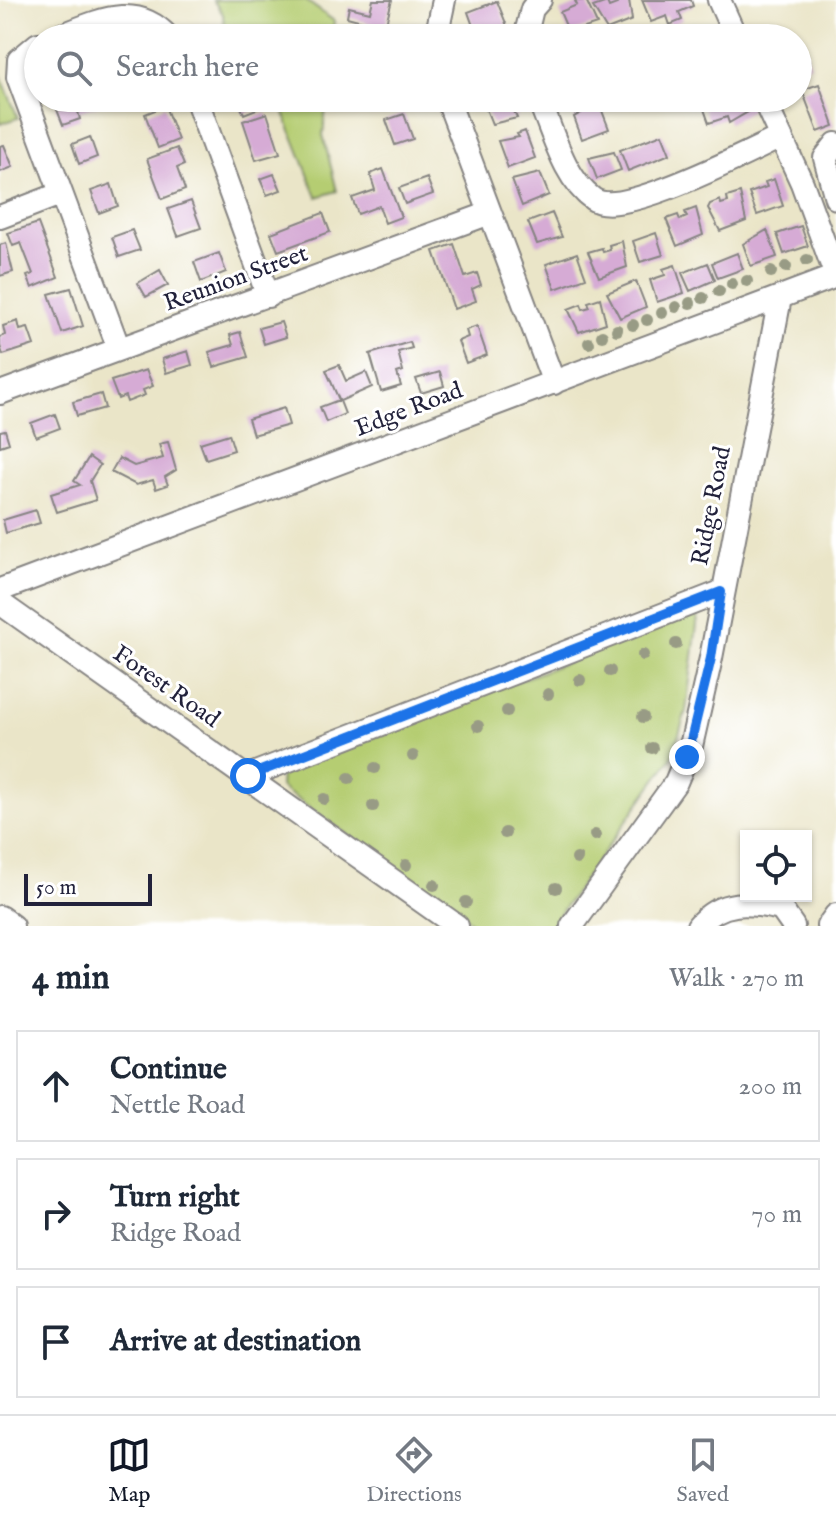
<!DOCTYPE html>
<meta charset="utf-8">
<style>
:root{--surface:#fff;--page:#f6f6f7;--text:#1f2937;--muted:#747a83;--line:#e0e1e3;--accent:#111827}
body{margin:0;font-family:"IM FELL English",serif;background:var(--page);color:var(--text)}
.controls{position:absolute;right:24px;bottom:24px;display:grid;overflow:hidden;border-radius:0px;box-shadow:0 2px 6px #0004}
.controls button{width:72px;height:72px;display:grid;place-items:center;padding:0;border:0;border-bottom:2px solid var(--line);background:var(--surface);color:var(--text);font:40px sans-serif}
.scale{position:absolute;left:24px;bottom:20px;width:128px;box-sizing:border-box;padding-left:8px;border:4px solid #22223b;border-top:0;font-size:22px;line-height:28px;white-space:nowrap;color:#22223b;-webkit-text-stroke:6px #fff;paint-order:stroke}
.stop{position:absolute;width:24px;height:24px;margin:-18px;border:6px solid #1a73e8;border-radius:50%;background:#fff}
.stop.end{background:#1a73e8;border-color:#fff;box-shadow:0 2px 8px #0008}
.list{margin:0;padding:0;list-style:none}
h2{display:flex;justify-content:space-between;align-items:center;height:104px;margin:0;padding:0 32px;font-size:34px}
h2 small{font-size:26px;font-weight:400;color:var(--muted)}
.list li{display:grid;grid-template-columns:52px 1fr auto;gap:24px;align-items:center;box-sizing:border-box;height:112px;margin:0 16px 16px;padding:0 16px;border:2px solid var(--line);border-radius:0px}
.list b{display:block;font-size:30px;white-space:nowrap}
.list p{margin:0;font-size:26px;white-space:nowrap;color:var(--muted)}
.list em{font-size:26px;font-style:normal;color:var(--muted)}
.icon{flex:none;width:44px;height:44px;fill:none;stroke:currentColor;stroke-width:2;stroke-linecap:round;stroke-linejoin:round}
.map{position:relative;flex:none;width:836px;height:926px;overflow:hidden}
.search{position:absolute;background:var(--surface);box-shadow:0 2px 6px #0004;left:24px;right:24px;top:24px;height:88px;display:flex;align-items:center;gap:20px;box-sizing:border-box;padding:0 28px;border-radius:44px;color:var(--muted);font-size:30px}
.sheet{height:488px;background:var(--surface)}
nav{display:flex;justify-content:space-around;align-items:center;box-sizing:border-box;height:112px;border-top:2px solid var(--line);background:var(--surface);font-size:22px;color:var(--muted)}
nav a{display:grid;justify-items:center;gap:4px}
nav .on{color:var(--accent)}
.map>svg:first-child{display:block}
.green{fill:#b5cd72;stroke:#6c7856;stroke-width:2}
.building{fill:#d6abd5}
.lines{fill:none;stroke-linecap:round;stroke-linejoin:round}
.minor-casing{stroke:#868482;stroke-width:26}
.minor{stroke:#fff;stroke-width:22}
.tree{fill:#989b85}
.route{stroke:#1a73e8;stroke-width:10}
.labels{text-anchor:middle;dominant-baseline:central;stroke-width:6;stroke-linejoin:round;paint-order:stroke}
.street-label{font-size:24px;fill:#22223b;stroke:#fff}
</style>
<div class="map">
<svg width="836" height="926" viewBox="0 0 836 926">
<rect width="100%" height="100%" fill="#fff"/>
<filter id="ink" filterUnits="userSpaceOnUse"><feTurbulence type="fractalNoise" baseFrequency=".0125" numOctaves="2"/><feDisplacementMap in="SourceGraphic" scale="16" xChannelSelector="R" yChannelSelector="G"/><feConvolveMatrix kernelMatrix="1 2 1 2 8 2 1 2 1" color-interpolation-filters="sRGB"/></filter>
<filter id="wash" filterUnits="userSpaceOnUse"><feTurbulence type="fractalNoise" baseFrequency=".006" numOctaves="4" result="noise"/><feDisplacementMap in="SourceGraphic" scale="32" xChannelSelector="R" yChannelSelector="G"/><feGaussianBlur stdDeviation="1.8" result="paint"/><feColorMatrix in="noise" values="0 0 0 0 0 0 0 0 0 0 0 0 0 0 0 0 0 1.4 0 .05"/><feComposite in="paint" operator="in"/></filter>
<g filter="url(#wash)">
<rect width="100%" height="100%" fill="#eae5c8"/>
<path class="green" d="M 213,0 L 305,0 L 334,21 L 332,38 L 225,38 L 223,14 Z
M 0,73 L 18,118 L 0,124 Z
M 278,98 L 327,98 L 323,135 L 337,191 L 317,197 Z
M 692,614 L 698,617 L 686,711 L 672,757 L 551,926 L 477,926 L 280,787 L 281,772 Z"/>
<g id="blocks">
<path class="building" d="M 373,0 L 392,0 L 385,27 L 347,17 L 349,7 L 370,12 Z
M 586,0 L 597,24 L 569,33 L 560,12 L 577,5 L 575,1 Z
M 616,0 L 629,0 L 632,20 L 607,30 L 593,7 L 607,2 L 609,7 L 617,4 Z
M 642,0 L 691,0 L 693,6 L 679,12 L 682,20 L 670,25 L 667,16 L 651,22 Z
M 497,1 L 507,26 L 477,37 L 468,12 Z
M 386,31 L 386,38 L 371,38 L 370,32 Z
M 803,46 L 810,64 L 799,68 L 798,48 Z
M 819,84 L 834,126 L 818,132 L 802,90 Z
M 69,98 L 99,98 L 101,104 L 78,112 L 80,119 L 63,125 L 56,107 L 70,101 Z
M 231,98 L 260,98 L 264,106 L 244,114 L 239,103 L 234,105 Z
M 700,98 L 749,98 L 753,109 L 729,123 L 727,117 L 709,123 Z
M 509,100 L 517,118 L 492,124 L 486,109 Z
M 599,103 L 609,129 L 582,139 L 574,117 Z
M 165,106 L 178,140 L 158,148 L 145,114 Z
M 267,113 L 280,153 L 256,160 L 243,121 Z
M 404,114 L 413,139 L 395,145 L 386,120 Z
M 525,131 L 535,158 L 508,168 L 498,141 L 519,137 L 517,134 Z
M 662,134 L 670,154 L 628,171 L 620,150 Z
M 90,137 L 97,157 L 79,164 L 72,144 Z
M 4,145 L 13,167 L 0,172 L 0,146 Z
M 177,148 L 184,165 L 177,168 L 185,190 L 162,199 L 147,159 Z
M 614,152 L 621,170 L 597,179 L 589,158 Z
M 383,169 L 401,217 L 385,223 L 379,206 L 358,214 L 352,198 L 375,190 L 370,174 Z
M 540,173 L 549,195 L 522,206 L 512,180 Z
M 274,174 L 281,190 L 267,195 L 260,179 Z
M 427,178 L 433,194 L 405,204 L 399,188 Z
M 774,179 L 783,206 L 757,215 L 749,193 L 767,187 L 765,182 Z
M 111,184 L 118,206 L 99,213 L 91,191 Z
M 740,193 L 746,221 L 720,231 L 708,208 L 710,204 L 720,200 L 721,204 L 728,202 L 727,197 Z
M 191,201 L 201,228 L 178,236 L 168,209 Z
M 696,208 L 703,235 L 677,246 L 666,219 L 678,215 L 680,220 L 687,217 L 685,212 Z
M 323,213 L 330,232 L 278,251 L 271,233 Z
M 552,213 L 562,237 L 537,244 L 528,222 Z
M 38,223 L 58,277 L 32,288 L 27,276 L 33,274 L 21,243 L 13,246 L 8,233 Z
M 801,226 L 808,246 L 784,254 L 777,234 Z
M 132,230 L 140,250 L 119,257 L 112,237 Z
M 767,230 L 777,257 L 751,266 L 743,244 Z
M 656,233 L 663,255 L 640,262 L 633,241 Z
M 622,241 L 627,267 L 599,277 L 588,252 L 602,248 L 603,252 L 610,250 L 609,245 Z
M 6,243 L 13,272 L 0,276 L 0,245 Z
M 454,244 L 465,277 L 477,273 L 481,285 L 472,289 L 476,301 L 454,309 L 434,251 Z
M 219,253 L 226,272 L 201,282 L 194,262 Z
M 577,253 L 586,278 L 555,289 L 546,264 Z
M 737,253 L 743,269 L 718,278 L 712,263 Z
M 708,263 L 715,280 L 690,291 L 682,273 Z
M 675,265 L 684,293 L 657,302 L 650,280 L 665,275 L 663,269 Z
M 160,270 L 168,285 L 146,297 L 138,283 Z
M 636,281 L 646,307 L 620,318 L 607,293 Z
M 71,288 L 83,326 L 62,333 L 49,294 Z
M 600,298 L 606,323 L 579,332 L 568,309 L 581,304 L 583,309 L 590,307 L 588,302 Z
M 18,321 L 20,330 L 28,328 L 34,345 L 3,355 L 0,346 L 0,337 L 5,335 L 3,326 Z
M 281,322 L 286,337 L 264,344 L 259,328 Z
M 477,326 L 487,355 L 466,363 L 458,341 L 468,337 L 466,330 Z
M 240,332 L 248,357 L 214,367 L 209,352 L 233,345 L 230,335 Z
M 410,342 L 412,348 L 398,352 L 403,371 L 397,373 L 401,386 L 381,392 L 370,354 Z
M 188,351 L 192,365 L 166,373 L 162,359 Z
M 339,365 L 346,381 L 366,372 L 372,387 L 340,401 L 345,414 L 326,422 L 320,407 L 339,400 L 326,370 Z
M 146,370 L 153,386 L 143,390 L 145,395 L 127,402 L 125,396 L 118,399 L 111,381 Z
M 440,372 L 444,386 L 421,393 L 416,379 Z
M 101,394 L 105,408 L 77,416 L 73,402 Z
M 284,408 L 289,425 L 253,435 L 248,419 Z
M 55,414 L 60,428 L 36,437 L 31,423 Z
M 5,430 L 9,443 L 0,446 L 0,431 Z
M 229,434 L 234,450 L 206,459 L 200,443 Z
M 168,442 L 176,470 L 165,477 L 168,485 L 156,489 L 153,480 L 136,485 L 111,472 L 119,458 L 134,466 L 163,458 L 159,444 Z
M 89,457 L 100,465 L 90,481 L 96,500 L 57,512 L 51,494 L 80,485 L 74,481 Z
M 36,510 L 40,523 L 6,533 L 3,520 Z"/>
</g>
</g>
<g filter="url(#ink)">
<use href="#blocks" fill-opacity="0" stroke="#868482" stroke-width="2"/>
<g class="lines">
<g class="minor-casing">
<path id="minor" d="M 719,0 L 736,38
M 55,38 C 97,22 135,0 169,38
M 436,38 L 444,0
M 525,38 L 532,9 L 540,0
M 38,44 L 19,60 L 18,77 L 119,349
M 196,98 L 268,296
M 447,98 L 554,383
M 538,98 C 552,129 564,179 593,199 C 622,219 748,152 781,137
M 836,144 L 825,158 L 836,198
M 0,217 L 60,194
M 0,393 L 490,213
M 0,590 L 836,276 L 802,183 L 763,98
M 0,603 L 457,926
M 248,776 L 721,592
M 0,917 L 12,926
M 572,926 L 676,782 L 691,746 L 711,658 L 780,298
M 698,926 C 721,899 749,902 781,909 L 793,926
M 828,926 L 836,915"/>
</g>
<use href="#minor" class="minor"/>
</g>
<g class="tree">
<circle cx="807" cy="260" r="6"/>
<circle cx="786" cy="267" r="6"/>
<circle cx="771" cy="272" r="6"/>
<circle cx="747" cy="281" r="6"/>
<circle cx="732" cy="284" r="6"/>
<circle cx="719" cy="291" r="6"/>
<circle cx="703" cy="298" r="6"/>
<circle cx="690" cy="303" r="6"/>
<circle cx="676" cy="307" r="6"/>
<circle cx="662" cy="313" r="6"/>
<circle cx="647" cy="320" r="6"/>
<circle cx="633" cy="325" r="6"/>
<circle cx="617" cy="330" r="6"/>
<circle cx="602" cy="336" r="6"/>
<circle cx="589" cy="343" r="6"/>
<circle cx="676" cy="644" r="6"/>
<circle cx="643" cy="655" r="6"/>
<circle cx="610" cy="671" r="6"/>
<circle cx="580" cy="680" r="6"/>
<circle cx="548" cy="694" r="6"/>
<circle cx="507" cy="711" r="6"/>
<circle cx="643" cy="717" r="6"/>
<circle cx="478" cy="726" r="6"/>
<circle cx="652" cy="748" r="6"/>
<circle cx="413" cy="756" r="6"/>
<circle cx="375" cy="768" r="6"/>
<circle cx="349" cy="778" r="6"/>
<circle cx="324" cy="799" r="6"/>
<circle cx="373" cy="806" r="6"/>
<circle cx="505" cy="833" r="6"/>
<circle cx="595" cy="835" r="6"/>
<circle cx="577" cy="859" r="6"/>
<circle cx="406" cy="865" r="6"/>
<circle cx="434" cy="885" r="6"/>
<circle cx="556" cy="888" r="6"/>
<circle cx="466" cy="902" r="6"/>
</g>
</g>
<g class="lines" filter="url(#ink)">
<path class="route" d="M 248,776 L 721,592 L 711,658 L 687,757"/>
</g>
<g class="labels">
<g class="street-label">
<text transform="translate(236 279) rotate(-20)">Reunion Street</text>
<text transform="translate(409 410) rotate(-21)">Edge Road</text>
<text transform="translate(712 506) rotate(-79)">Ridge Road</text>
<text transform="translate(166 687) rotate(35)">Forest Road</text>
</g>
</g>
</svg>
<div class="controls">
<button><svg class="icon" aria-label="locate" viewBox="0 0 24 24"><circle cx="12" cy="12" r="6"/><path d="M12 2v4M12 18v4M2 12h4M18 12h4"/></svg></button>
</div>
<div class="scale">50 m</div>
<div class="stop" style="left:248px;top:776px"></div>
<div class="stop end" style="left:687px;top:757px"></div>
<div class="search"><svg class="icon" aria-label="search" viewBox="0 0 24 24"><circle cx="10" cy="10" r="6"/><path d="M15 15l6 6"/></svg>Search here</div>
</div>
<section class="sheet">
<h2>4 min<small>Walk · 270 m</small></h2>
<ul class="list">
<li><svg class="icon" aria-label="ahead" viewBox="0 0 24 24"><path d="M12 20V5M6 11l6-6 6 6"/></svg><div><b>Continue</b><p>Nettle Road</p></div><em>200 m</em></li>
<li><svg class="icon" aria-label="right" viewBox="0 0 24 24"><path d="M7 20v-9h11M14 6l5 5-5 5"/></svg><div><b>Turn right</b><p>Ridge Road</p></div><em>70 m</em></li>
<li><svg class="icon" aria-label="arrive" viewBox="0 0 24 24"><path d="M6 21V4h12l-3 4 3 4H6"/></svg><div><b>Arrive at destination</b></div></li>
</ul>
</section>
<nav>
<a class="on"><svg class="icon" aria-label="map" viewBox="0 0 24 24"><path d="M3 6l6-2 6 2 6-2v14l-6 2-6-2-6 2zM9 4v14M15 6v14"/></svg>Map</a>
<a><svg class="icon" aria-label="directions" viewBox="0 0 24 24"><path d="M12 3l9 9-9 9-9-9zM9 14v-3h6M13 9l2 2-2 2"/></svg>Directions</a>
<a><svg class="icon" aria-label="saved" viewBox="0 0 24 24"><path d="M7 4h10v16l-5-4-5 4z"/></svg>Saved</a>
</nav>
